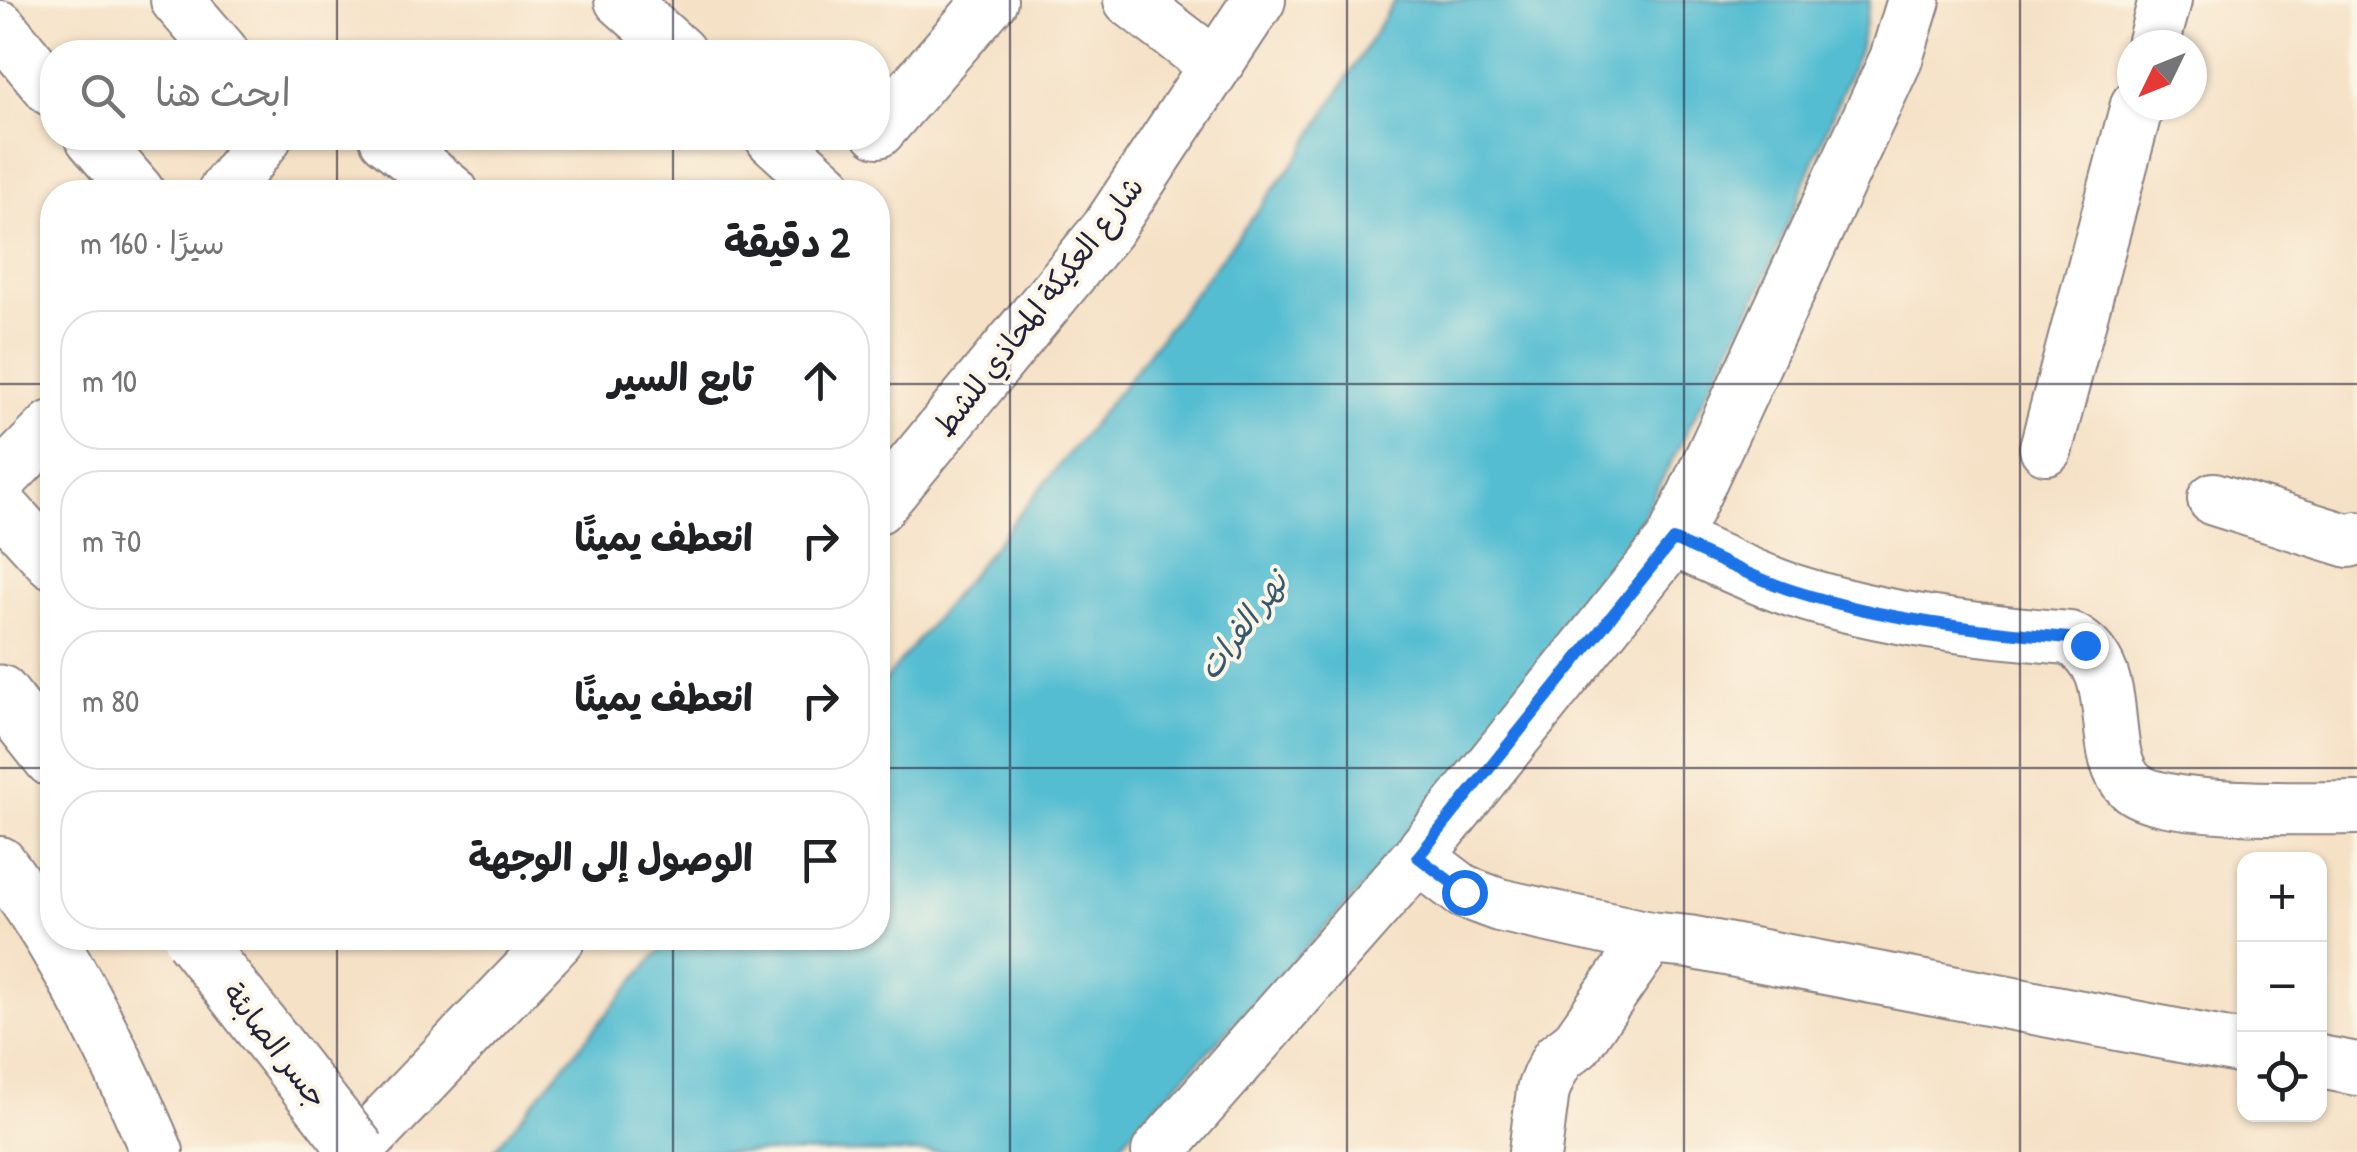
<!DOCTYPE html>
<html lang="ar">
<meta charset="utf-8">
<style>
:root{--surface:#fff;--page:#f6f6f6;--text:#202124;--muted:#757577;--line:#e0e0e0}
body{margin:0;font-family:"Patrick Hand","Playpen Sans Arabic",sans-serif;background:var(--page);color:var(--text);direction:rtl}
.controls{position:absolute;right:30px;bottom:30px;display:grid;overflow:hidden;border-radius:20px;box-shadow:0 2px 8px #0004}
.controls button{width:90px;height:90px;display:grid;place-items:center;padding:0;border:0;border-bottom:2px solid var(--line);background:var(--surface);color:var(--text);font:50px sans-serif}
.compass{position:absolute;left:2117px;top:30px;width:90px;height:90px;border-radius:50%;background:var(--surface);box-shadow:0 2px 8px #0004;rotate:227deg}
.stop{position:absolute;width:30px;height:30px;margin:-22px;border:8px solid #1a73e8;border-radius:50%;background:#fff}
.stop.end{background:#1a73e8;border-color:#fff;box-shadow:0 2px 10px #0008}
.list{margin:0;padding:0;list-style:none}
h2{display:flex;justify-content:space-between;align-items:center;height:130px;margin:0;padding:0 40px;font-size:42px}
h2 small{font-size:32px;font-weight:400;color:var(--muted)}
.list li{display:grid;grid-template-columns:65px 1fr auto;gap:30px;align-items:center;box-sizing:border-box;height:140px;margin:0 20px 20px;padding:0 20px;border:2px solid var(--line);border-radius:40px}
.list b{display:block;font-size:38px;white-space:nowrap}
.list em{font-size:32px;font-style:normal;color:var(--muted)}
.icon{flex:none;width:55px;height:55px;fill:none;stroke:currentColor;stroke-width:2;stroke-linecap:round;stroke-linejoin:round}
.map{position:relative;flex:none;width:2357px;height:1152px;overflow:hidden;direction:ltr}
.search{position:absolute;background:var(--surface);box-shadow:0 2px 8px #0004;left:40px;top:40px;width:850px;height:110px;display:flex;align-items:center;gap:25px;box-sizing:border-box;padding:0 35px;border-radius:40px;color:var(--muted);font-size:38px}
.panel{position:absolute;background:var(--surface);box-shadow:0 2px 8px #0004;left:40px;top:180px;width:850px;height:770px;border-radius:40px;direction:rtl}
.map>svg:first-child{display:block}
.water{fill:#55bdd2;stroke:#3c7086;stroke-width:2.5}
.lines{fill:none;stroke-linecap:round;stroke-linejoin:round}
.minor-casing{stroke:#8c8280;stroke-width:56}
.major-casing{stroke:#8c8280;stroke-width:59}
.minor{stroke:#fff;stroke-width:52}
.major{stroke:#fff;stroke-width:55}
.major-bridge-casing{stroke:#8c8280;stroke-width:59;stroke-linecap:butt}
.major-bridge{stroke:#fff;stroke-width:55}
.route{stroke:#1a73e8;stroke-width:12}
.grid{fill:none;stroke:#22223b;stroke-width:2.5;stroke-opacity:0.55}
.labels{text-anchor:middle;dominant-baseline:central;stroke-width:8;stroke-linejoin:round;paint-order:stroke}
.street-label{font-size:30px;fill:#22223b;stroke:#fcf5e5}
.water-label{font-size:32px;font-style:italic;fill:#345870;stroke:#fcf5e5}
</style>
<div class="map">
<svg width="2357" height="1152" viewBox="0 0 2357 1152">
<rect width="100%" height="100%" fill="#fcf5e5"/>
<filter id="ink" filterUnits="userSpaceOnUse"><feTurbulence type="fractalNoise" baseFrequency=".01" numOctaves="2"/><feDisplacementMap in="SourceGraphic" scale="20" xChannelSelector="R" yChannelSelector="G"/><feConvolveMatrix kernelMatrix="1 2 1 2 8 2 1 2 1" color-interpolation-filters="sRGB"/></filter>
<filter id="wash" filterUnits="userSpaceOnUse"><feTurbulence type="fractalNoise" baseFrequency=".0048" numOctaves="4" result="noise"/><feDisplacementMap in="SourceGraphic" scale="40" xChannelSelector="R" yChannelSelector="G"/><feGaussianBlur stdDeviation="2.25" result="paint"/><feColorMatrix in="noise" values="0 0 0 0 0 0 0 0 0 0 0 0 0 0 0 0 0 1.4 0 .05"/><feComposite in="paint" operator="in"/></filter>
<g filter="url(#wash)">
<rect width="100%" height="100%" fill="#f5e1c6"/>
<path class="water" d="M 1395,0 L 1870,0 L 1859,51 L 1763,284 L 1558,681 L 1113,1152 L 492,1152 L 670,938 L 878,938 L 878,689 L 1123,386 L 1300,155 Z"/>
</g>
<g filter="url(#ink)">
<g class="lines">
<g class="minor-casing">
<path id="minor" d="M 177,0 L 222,52
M 621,0 L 679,52
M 1130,0 L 1215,65
M 0,27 L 52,90
M 2153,45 L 2165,0
M 878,131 L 991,0
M 92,138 L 138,192
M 386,138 L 452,192
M 772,138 L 828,189
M 224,192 L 265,138
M 2046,448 L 2137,105
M 0,480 L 52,427
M 2214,499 L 2349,541 L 2357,538
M 0,505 L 52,562
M 878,507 L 1108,228 L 1259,0
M 1673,540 C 1713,557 1753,578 1794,591 C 1885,620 1976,630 2069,638 C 2130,667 2094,752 2131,786 C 2159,813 2315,808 2357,808
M 1418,857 L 1464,892 L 1499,905 L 1650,938
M 0,863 C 66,953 114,1050 157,1152
M 2320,1062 L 2357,1069
M 355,1152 L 559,938
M 1158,1152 L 1418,857 L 1673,540 L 1896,59 L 1914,0
M 1535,1152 L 1543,1090 L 1549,1075 L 1558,1058 L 1576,1044 L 1650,938 L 1689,942 L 2244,1048"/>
</g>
<g class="major-casing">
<path id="major" d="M 0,693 L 52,759"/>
</g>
<use href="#minor" class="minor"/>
<use href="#major" class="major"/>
<g class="major-bridge-casing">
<path id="major-bridge" d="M 192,938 L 359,1152"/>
</g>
<use href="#major-bridge" class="major-bridge"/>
</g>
</g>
<g class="lines" filter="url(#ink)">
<path class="route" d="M 1464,892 L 1418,857 L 1673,540 C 1713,557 1753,578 1794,591 C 1885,620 1975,630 2069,638 L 2085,645"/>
</g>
<path class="grid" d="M 337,0 L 337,52M 673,0 L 673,52M 1010,0 L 1010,1152M 1347,0 L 1347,1152M 1684,0 L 1684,1152M 2020,0 L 2020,1152M 337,138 L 337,192M 673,138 L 673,192M 0,384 L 52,384M 878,384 L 2357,384M 0,768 L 52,768M 878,768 L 2357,768M 337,938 L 337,1152M 673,938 L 673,1152"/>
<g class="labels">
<g class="street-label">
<text transform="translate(1038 306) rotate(-52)">شارع العكيكة المحاذي للشط</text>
<text transform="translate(276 1045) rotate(52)">جسر الصابئة</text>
</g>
<g class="water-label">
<text transform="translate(1242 625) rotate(-53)">نهر الفرات</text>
</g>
</g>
</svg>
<div class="controls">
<button>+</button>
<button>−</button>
<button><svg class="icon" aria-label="locate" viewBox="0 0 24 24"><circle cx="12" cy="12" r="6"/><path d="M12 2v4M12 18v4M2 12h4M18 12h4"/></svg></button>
</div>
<svg class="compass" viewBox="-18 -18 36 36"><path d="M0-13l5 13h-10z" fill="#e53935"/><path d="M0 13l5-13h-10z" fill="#757577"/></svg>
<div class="stop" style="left:1464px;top:892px"></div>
<div class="stop end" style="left:2085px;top:645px"></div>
<div class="search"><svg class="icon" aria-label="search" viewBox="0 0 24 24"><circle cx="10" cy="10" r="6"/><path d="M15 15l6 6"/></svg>ابحث هنا</div>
<section class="panel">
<h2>2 دقيقة<small>سيرًا · 160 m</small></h2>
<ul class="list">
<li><svg class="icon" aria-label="ahead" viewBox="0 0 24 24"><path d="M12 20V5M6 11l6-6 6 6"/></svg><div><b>تابع السير</b></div><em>10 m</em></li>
<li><svg class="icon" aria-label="right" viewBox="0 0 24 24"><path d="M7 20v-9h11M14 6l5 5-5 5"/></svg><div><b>انعطف يمينًا</b></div><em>70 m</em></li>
<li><svg class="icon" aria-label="right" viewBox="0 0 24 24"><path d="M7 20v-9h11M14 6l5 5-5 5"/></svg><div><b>انعطف يمينًا</b></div><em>80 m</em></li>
<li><svg class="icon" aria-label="arrive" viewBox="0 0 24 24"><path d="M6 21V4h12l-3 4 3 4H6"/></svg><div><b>الوصول إلى الوجهة</b></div></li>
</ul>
</section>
</div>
